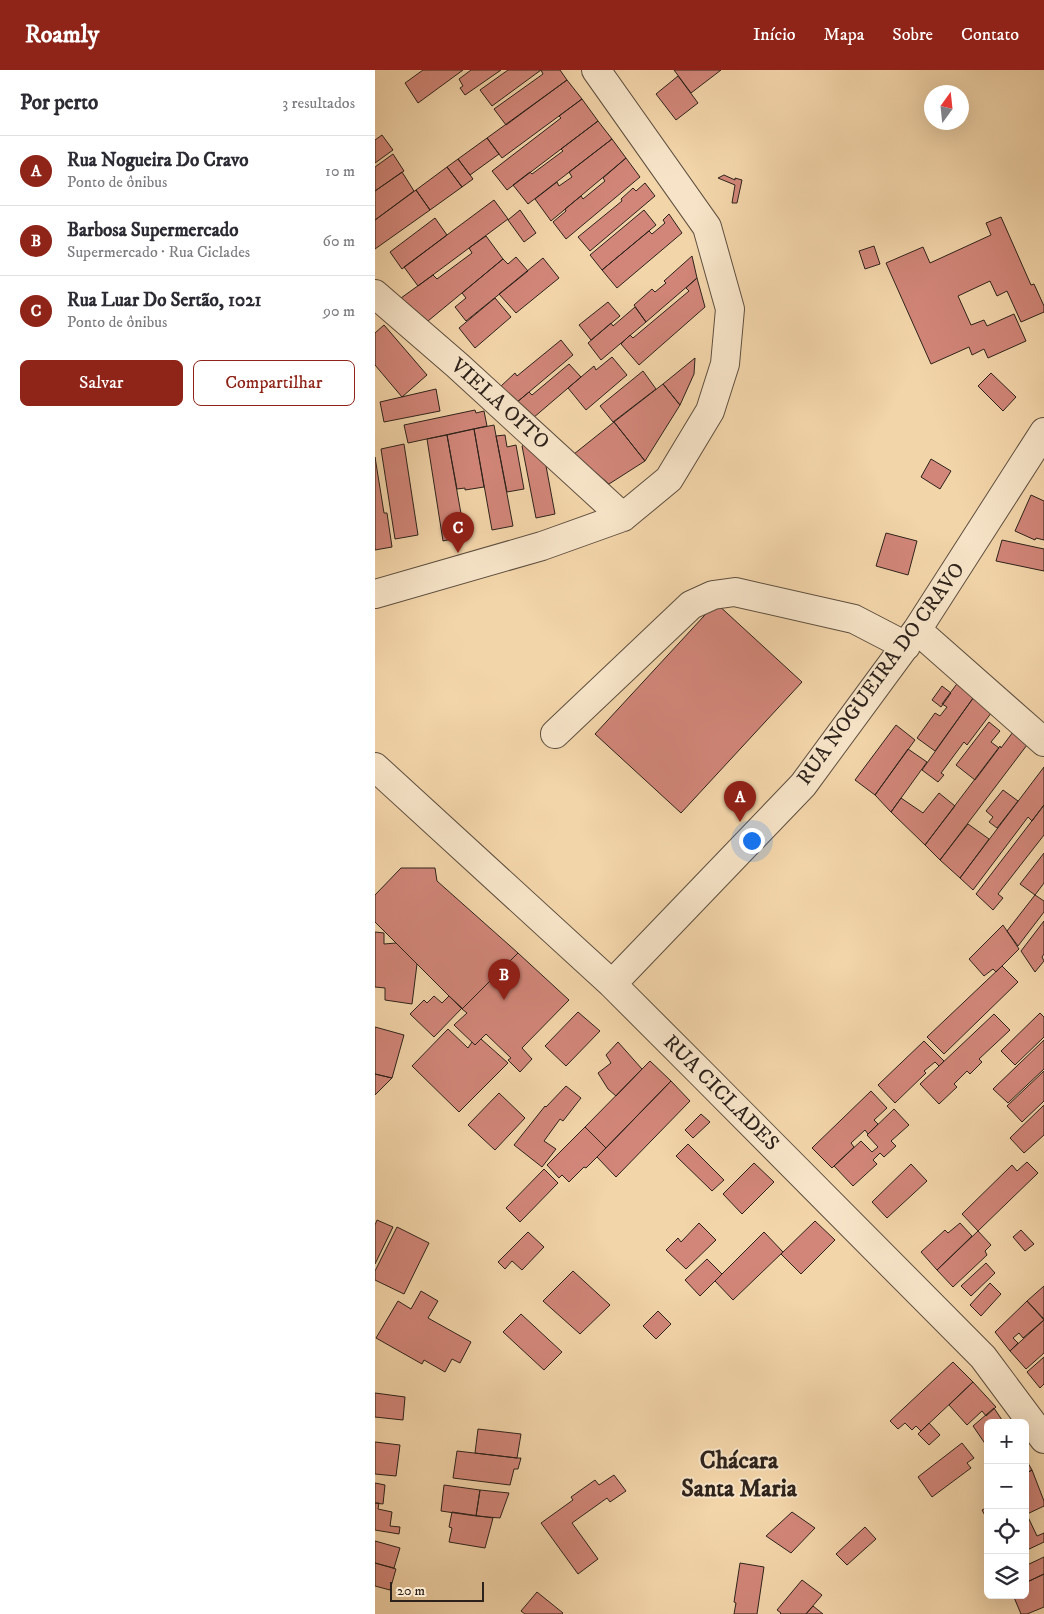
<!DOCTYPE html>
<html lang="pt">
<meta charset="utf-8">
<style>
:root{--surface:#fff;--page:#f2f2f3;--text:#2b2b33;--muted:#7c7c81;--line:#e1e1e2;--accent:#8f2418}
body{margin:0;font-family:"IM FELL DW Pica",serif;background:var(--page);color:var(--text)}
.controls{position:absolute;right:15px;bottom:15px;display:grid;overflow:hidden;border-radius:8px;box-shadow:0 5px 20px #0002}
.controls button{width:45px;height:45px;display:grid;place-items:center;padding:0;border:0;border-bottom:1px solid var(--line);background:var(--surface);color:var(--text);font:25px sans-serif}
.compass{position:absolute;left:549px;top:15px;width:45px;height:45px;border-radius:50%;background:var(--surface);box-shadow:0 5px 20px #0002;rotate:15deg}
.scale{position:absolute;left:15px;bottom:12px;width:94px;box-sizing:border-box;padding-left:5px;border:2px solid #2d221b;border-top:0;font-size:14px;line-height:18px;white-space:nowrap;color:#2d221b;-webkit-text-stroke:4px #f7e4c8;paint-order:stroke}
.you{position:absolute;left:376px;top:770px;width:18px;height:18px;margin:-12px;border:4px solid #fff;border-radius:50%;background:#1a73e8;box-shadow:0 0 0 8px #1a73e833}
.badge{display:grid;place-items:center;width:32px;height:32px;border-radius:50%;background:var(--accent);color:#fff;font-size:16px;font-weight:700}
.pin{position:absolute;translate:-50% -41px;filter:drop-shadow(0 1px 2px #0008)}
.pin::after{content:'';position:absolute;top:26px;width:18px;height:15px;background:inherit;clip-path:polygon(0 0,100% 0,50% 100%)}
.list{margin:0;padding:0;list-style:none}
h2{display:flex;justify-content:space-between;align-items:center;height:65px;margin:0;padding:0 20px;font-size:21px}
h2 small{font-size:16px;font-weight:400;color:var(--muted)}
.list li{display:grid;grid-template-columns:32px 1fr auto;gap:15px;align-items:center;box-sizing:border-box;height:70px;padding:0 20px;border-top:1px solid var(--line)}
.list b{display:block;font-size:19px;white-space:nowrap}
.list p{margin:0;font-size:16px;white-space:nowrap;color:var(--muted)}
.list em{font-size:16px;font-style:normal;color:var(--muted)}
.actions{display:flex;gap:10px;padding:15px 20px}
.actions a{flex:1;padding:11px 0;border:1px solid var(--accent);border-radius:8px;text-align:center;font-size:18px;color:var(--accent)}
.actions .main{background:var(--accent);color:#fff}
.icon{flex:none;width:28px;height:28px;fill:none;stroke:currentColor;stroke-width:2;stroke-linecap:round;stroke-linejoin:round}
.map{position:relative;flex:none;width:669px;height:1544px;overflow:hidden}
header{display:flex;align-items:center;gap:30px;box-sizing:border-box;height:70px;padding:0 25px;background:var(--accent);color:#fff}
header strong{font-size:24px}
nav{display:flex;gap:28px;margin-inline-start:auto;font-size:18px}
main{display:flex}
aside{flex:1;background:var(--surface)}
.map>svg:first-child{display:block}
.building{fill:#d28679;stroke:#2d221b}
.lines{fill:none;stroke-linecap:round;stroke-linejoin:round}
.minor-casing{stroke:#5e4f3f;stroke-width:30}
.minor{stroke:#f7e4c8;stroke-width:28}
.labels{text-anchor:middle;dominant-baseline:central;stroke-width:4;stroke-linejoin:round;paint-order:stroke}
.street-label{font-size:21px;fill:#2d221b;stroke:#f7e4c8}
.quarter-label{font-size:24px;font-weight:bold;fill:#2d221b;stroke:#f7e4c8}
</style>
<header>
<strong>Roamly</strong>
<nav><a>Início</a><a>Mapa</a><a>Sobre</a><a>Contato</a></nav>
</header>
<main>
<aside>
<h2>Por perto<small>3 resultados</small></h2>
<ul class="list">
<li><span class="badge">A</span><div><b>Rua Nogueira Do Cravo</b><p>Ponto de ônibus</p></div><em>10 m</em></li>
<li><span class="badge">B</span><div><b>Barbosa Supermercado</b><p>Supermercado · Rua Ciclades</p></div><em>60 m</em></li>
<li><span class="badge">C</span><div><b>Rua Luar Do Sertão, 1021</b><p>Ponto de ônibus</p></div><em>90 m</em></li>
</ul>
<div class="actions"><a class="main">Salvar</a><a>Compartilhar</a></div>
</aside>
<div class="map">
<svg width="669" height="1544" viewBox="0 0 669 1544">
<rect width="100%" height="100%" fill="#f3d5aa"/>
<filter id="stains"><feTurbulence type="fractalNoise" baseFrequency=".004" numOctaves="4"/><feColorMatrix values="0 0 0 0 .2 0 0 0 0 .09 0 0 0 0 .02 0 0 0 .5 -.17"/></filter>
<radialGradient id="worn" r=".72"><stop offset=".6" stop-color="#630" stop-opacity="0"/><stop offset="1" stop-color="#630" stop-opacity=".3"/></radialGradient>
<path class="building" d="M 48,0 L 88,0 L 43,33 L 30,13 Z
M 96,0 L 126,0 L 90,25 L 85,18 L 88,16 L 84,9 Z
M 133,0 L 166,0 L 117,36 L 105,20 Z
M 166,0 L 185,0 L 192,10 L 131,55 L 119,39 L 168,4 Z
M 299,0 L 346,0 L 316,23 Z
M 303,6 L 323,33 L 301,50 L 281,24 Z
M 192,10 L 207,29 L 127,88 L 112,68 Z
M 207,29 L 223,51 L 132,120 L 117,101 L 186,48 L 184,46 Z
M 223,51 L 237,69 L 153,134 L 138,115 L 155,102 L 157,104 L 188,81 L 186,79 Z
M 7,65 L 18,80 L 0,93 L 0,70 Z
M 112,68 L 124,84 L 95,105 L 83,89 Z
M 237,69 L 251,88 L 176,151 L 160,129 L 182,112 L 184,116 L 197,107 L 194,102 Z
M 18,84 L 29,101 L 0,121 L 0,97 Z
M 251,88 L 265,107 L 191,169 L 178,152 L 191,141 L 190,139 L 206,126 L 208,129 L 230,111 L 228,108 Z
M 83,89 L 98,109 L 87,117 L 72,97 Z
M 72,97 L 87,117 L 55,140 L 41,120 Z
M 27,102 L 39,121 L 0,150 L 0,121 Z
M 349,105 L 360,110 L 360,108 L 367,110 L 362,133 L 357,133 L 360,115 L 343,108 Z
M 270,113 L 280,126 L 215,181 L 203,167 L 247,131 L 246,129 L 258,118 L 261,121 Z
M 41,120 L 55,140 L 0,179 L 0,150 Z
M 119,130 L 133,149 L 43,216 L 29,197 Z
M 145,140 L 161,163 L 149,172 L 133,150 Z
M 269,140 L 281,155 L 227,200 L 215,185 Z
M 294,144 L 307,163 L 242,218 L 227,200 L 274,161 L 277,164 L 290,153 L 288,150 Z
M 626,147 L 656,215 L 659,214 L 669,236 L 669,242 L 646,252 L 632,221 L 622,226 L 615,211 L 583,226 L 596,255 L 609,250 L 612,256 L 639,244 L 651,271 L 613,288 L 609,279 L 597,285 L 594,277 L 556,294 L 511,193 L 548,177 L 555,193 L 616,165 L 611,153 Z
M 60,148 L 72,165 L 27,199 L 15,182 Z
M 111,166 L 128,189 L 53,251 L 26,228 L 58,205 L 62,209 L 97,183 L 94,178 Z
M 499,176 L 505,194 L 490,199 L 484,181 Z
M 317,186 L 322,208 L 271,252 L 259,235 L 277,219 L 280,222 L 291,213 L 289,211 Z
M 141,187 L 153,201 L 91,251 L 80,237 L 91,228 L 87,223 L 128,189 L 133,194 Z
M 168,188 L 184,208 L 141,243 L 124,224 Z
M 322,208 L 330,237 L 264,295 L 246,274 L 255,265 L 258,268 L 314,221 L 311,218 Z
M 120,228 L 136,247 L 100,278 L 84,258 Z
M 233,232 L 245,246 L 216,270 L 204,255 Z
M 260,237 L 271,252 L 226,290 L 213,273 L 236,253 L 238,256 Z
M 9,255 L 52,305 L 27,327 L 0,295 L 0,263 Z
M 186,270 L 198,285 L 141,333 L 125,317 L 140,303 L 142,306 Z
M 237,287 L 252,305 L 211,340 L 193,318 L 219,296 L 221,300 Z
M 320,288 L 319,304 L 305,335 L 288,314 Z
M 194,294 L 206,307 L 158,348 L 141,333 L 154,322 L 157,325 Z
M 268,301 L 281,319 L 238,352 L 225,336 Z
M 616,303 L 641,327 L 628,341 L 603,316 Z
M 288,314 L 305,335 L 270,391 L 239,352 Z
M 61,319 L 65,341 L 9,352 L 5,332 Z
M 100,340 L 101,343 L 109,341 L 112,356 L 33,373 L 29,355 Z
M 239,352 L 270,391 L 234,414 L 199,384 Z
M 119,355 L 138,456 L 117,460 L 99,359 Z
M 99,359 L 109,417 L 90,420 L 90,418 L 82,419 L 72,365 Z
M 72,365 L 90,466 L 68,471 L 52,369 Z
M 130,365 L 132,377 L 141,375 L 149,419 L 132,422 L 121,366 Z
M 158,371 L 168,380 L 180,444 L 161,448 L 147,376 Z
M 29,374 L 43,465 L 20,469 L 6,379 Z
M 0,387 L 9,443 L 12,443 L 17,477 L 0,480 Z
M 556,389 L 576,401 L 565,419 L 546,407 Z
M 656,425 L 669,431 L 669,470 L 661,468 L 660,470 L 640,461 Z
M 511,463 L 542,471 L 533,505 L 501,496 Z
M 627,470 L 669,479 L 669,501 L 621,491 Z
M 341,533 L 427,612 L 306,743 L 220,664 Z
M 584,611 L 601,624 L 560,681 L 542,668 L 560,643 L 565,646 L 572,637 L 567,634 Z
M 567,616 L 576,623 L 566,637 L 557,630 Z
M 601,624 L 620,638 L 592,675 L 589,672 L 566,703 L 569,705 L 563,712 L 547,700 Z
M 614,652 L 625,661 L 616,672 L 624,678 L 600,710 L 581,695 Z
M 521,655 L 540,670 L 500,725 L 480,710 Z
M 641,658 L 655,671 L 565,790 L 550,775 L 625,676 L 626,678 Z
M 533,679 L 552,692 L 516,742 L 500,725 Z
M 669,697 L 669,735 L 657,751 L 653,747 L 598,820 L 585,808 Z
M 628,720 L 643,731 L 622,758 L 614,752 L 618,747 L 611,741 Z
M 564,723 L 580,736 L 550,775 L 516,742 L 526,728 L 548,743 Z
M 669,735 L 669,765 L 623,824 L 628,828 L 618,840 L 601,824 Z
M 593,754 L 614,769 L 585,808 L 565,790 Z
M 669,783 L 669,813 L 660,825 L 645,814 Z
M 26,798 L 60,798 L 62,811 L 143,883 L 87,939 L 0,852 L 0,825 Z
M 660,825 L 669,831 L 669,842 L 643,876 L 632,861 Z
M 669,851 L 669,884 L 667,887 L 669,891 L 660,902 L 646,881 Z
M 628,855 L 644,879 L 621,902 L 618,899 L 609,906 L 594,889 Z
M 0,862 L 9,863 L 9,874 L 21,873 L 42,894 L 37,934 L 10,930 L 10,918 L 0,917 Z
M 143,883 L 194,930 L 147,978 L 157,989 L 145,1002 L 133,990 L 136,988 L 111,964 L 100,975 L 79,955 L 92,943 L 87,939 Z
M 627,896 L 643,912 L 569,984 L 552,967 Z
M 59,926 L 67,933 L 74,926 L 87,938 L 59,967 L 35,944 L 49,930 L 52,933 Z
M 203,942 L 225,961 L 191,996 L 170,976 Z
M 665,943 L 669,947 L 669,967 L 640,995 L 626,981 Z
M 619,944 L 635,960 L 604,989 L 607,992 L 595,1004 L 592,1001 L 579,1014 L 582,1017 L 564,1034 L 545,1014 Z
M 0,957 L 29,965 L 17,1008 L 0,1004 Z
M 73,959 L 93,978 L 97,972 L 100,975 L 106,969 L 133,993 L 84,1042 L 37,996 Z
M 669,970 L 669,999 L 633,1033 L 618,1019 Z
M 549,971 L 569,991 L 564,996 L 560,992 L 549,1001 L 551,1003 L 520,1033 L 503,1015 Z
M 243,972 L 267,999 L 241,1026 L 233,1019 L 223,1003 L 236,993 L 231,985 Z
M 275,991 L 296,1011 L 231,1078 L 210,1057 Z
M 669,1001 L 669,1031 L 647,1052 L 632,1036 Z
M 0,1004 L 17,1008 L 0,1025 Z
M 296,1011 L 315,1031 L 241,1107 L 222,1087 Z
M 191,1016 L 206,1028 L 188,1051 L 185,1049 L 169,1071 L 181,1079 L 167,1097 L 139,1075 L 170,1036 L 171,1037 Z
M 496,1021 L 512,1038 L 499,1050 L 503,1054 L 493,1064 L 490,1060 L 476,1073 L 479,1077 L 457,1098 L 437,1078 Z
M 124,1023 L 150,1048 L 120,1080 L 93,1055 Z
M 669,1035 L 669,1065 L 649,1083 L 635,1068 Z
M 519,1039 L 534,1055 L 516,1071 L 521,1076 L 509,1087 L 505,1083 L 498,1090 L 502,1094 L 478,1116 L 459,1096 L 486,1071 L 497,1082 L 503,1077 L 492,1065 Z
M 326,1044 L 335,1052 L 318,1068 L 310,1060 Z
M 210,1057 L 231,1078 L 211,1098 L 209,1097 L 194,1112 L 187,1105 L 184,1108 L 172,1095 Z
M 313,1074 L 349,1110 L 337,1121 L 301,1086 Z
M 652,1092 L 663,1103 L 603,1161 L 587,1144 L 637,1095 L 642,1101 Z
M 379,1093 L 399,1112 L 367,1144 L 348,1124 Z
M 536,1094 L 552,1111 L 512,1148 L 497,1132 Z
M 169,1099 L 183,1113 L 145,1152 L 131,1138 Z
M 2,1150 L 18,1157 L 0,1194 L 0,1155 Z
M 440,1151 L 460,1170 L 426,1204 L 406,1184 Z
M 324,1153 L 341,1170 L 311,1199 L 291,1180 L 303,1168 L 306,1172 Z
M 585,1153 L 597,1166 L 562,1200 L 546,1182 L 570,1160 L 573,1163 Z
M 22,1157 L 54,1173 L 29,1224 L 0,1210 L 0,1201 Z
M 646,1160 L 659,1174 L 650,1181 L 638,1167 Z
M 603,1161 L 616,1175 L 610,1181 L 612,1185 L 578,1217 L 562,1200 Z
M 153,1162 L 169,1177 L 147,1200 L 137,1191 L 130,1199 L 123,1192 Z
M 389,1162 L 408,1182 L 358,1230 L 340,1211 Z
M 332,1189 L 347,1204 L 325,1226 L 310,1210 Z
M 611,1193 L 620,1203 L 596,1226 L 586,1216 Z
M 198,1201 L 235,1235 L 205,1264 L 168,1231 Z
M 615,1213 L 626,1224 L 606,1246 L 595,1235 Z
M 669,1216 L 669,1249 L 652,1231 Z
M 46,1221 L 63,1231 L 53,1248 L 96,1272 L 85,1293 L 77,1289 L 70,1302 L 49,1290 L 47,1294 L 1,1268 L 23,1231 L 36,1239 Z
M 652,1231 L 669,1250 L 648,1268 L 644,1263 L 638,1268 L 643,1273 L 635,1281 L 620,1262 Z
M 283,1241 L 296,1254 L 281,1269 L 268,1256 Z
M 146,1244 L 187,1282 L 169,1300 L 128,1262 Z
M 669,1250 L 669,1283 L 651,1299 L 635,1281 Z
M 669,1287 L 669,1314 L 665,1318 L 652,1302 Z
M 578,1292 L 598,1312 L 546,1361 L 541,1356 L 537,1360 L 530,1353 L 523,1359 L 515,1351 Z
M 598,1312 L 621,1337 L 611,1346 L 607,1341 L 592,1355 L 574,1335 Z
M 0,1323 L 30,1327 L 28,1350 L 0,1347 Z
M 619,1338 L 629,1353 L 613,1353 L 613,1378 L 598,1356 Z
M 554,1353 L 565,1365 L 554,1375 L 543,1364 Z
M 103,1359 L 146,1364 L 142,1388 L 100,1383 Z
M 0,1372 L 25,1375 L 21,1406 L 0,1404 Z
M 587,1373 L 599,1388 L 592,1393 L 596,1398 L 557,1427 L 543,1407 Z
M 82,1381 L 142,1388 L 146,1388 L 143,1399 L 139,1399 L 135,1415 L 78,1408 Z
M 650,1388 L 657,1400 L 650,1404 Z
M 657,1400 L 669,1431 L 669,1436 L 650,1445 L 650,1404 Z
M 239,1405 L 251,1421 L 235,1432 L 232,1428 L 197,1453 L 223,1489 L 203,1504 L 166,1453 L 198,1430 L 196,1427 L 220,1410 L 224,1415 Z
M 0,1413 L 10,1415 L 8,1434 L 0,1433 Z
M 69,1415 L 105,1420 L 101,1446 L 66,1441 Z
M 105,1420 L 134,1423 L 125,1448 L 101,1446 Z
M 0,1433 L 4,1433 L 3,1439 L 17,1442 L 15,1456 L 25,1457 L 24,1464 L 0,1460 Z
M 613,1437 L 613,1451 L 607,1440 Z
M 77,1442 L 118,1448 L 110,1478 L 74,1472 L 77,1458 L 74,1457 Z
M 417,1442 L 440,1458 L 416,1483 L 391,1466 Z
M 653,1447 L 662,1466 L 669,1463 L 669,1472 L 650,1481 L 650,1449 Z
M 490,1457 L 501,1469 L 472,1495 L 461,1484 Z
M 0,1471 L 25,1478 L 19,1498 L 0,1493 Z
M 669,1487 L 669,1504 L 650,1513 L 650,1496 Z
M 0,1493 L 21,1499 L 15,1520 L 0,1516 Z
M 365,1493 L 389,1497 L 382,1544 L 359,1544 L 361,1533 L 359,1532 Z
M 669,1504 L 669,1537 L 652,1544 L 646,1544 L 638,1525 L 650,1525 L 650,1513 Z
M 427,1510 L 447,1525 L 431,1544 L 405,1544 L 406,1543 L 402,1540 Z
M 162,1522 L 188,1543 L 187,1544 L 150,1544 L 146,1541 Z
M 438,1536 L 448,1544 L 431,1544 Z"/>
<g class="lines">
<g class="minor-casing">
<path id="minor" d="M 0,224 L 82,295 L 248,447
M 0,524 L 167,476 L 248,447 L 294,409 L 335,341 L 350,294 L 355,239 L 332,157 L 221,0
M 542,560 L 669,672
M 180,664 L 316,535 L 338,525 L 360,522 L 479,549 L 531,576
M 0,697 L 237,914 L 325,1002 L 608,1287 L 669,1369
M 237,914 L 428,715 L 542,560 L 669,362"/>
</g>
<use href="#minor" class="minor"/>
</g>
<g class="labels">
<g class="street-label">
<text transform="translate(125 334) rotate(42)">VIELA OITO</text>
<text transform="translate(506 604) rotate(-54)">RUA NOGUEIRA DO CRAVO</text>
<text transform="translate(346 1023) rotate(45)">RUA CICLADES</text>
</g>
<g class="quarter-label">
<text x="364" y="1391">Chácara<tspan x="364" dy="28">Santa Maria</tspan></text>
</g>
</g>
<rect width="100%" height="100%" filter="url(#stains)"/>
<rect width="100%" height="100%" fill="url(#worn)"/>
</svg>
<div class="controls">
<button>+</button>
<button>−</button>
<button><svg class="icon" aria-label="locate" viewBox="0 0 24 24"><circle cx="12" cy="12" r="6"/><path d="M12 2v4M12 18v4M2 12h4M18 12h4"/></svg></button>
<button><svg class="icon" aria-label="layers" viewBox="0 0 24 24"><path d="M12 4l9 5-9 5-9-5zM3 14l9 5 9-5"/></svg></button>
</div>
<svg class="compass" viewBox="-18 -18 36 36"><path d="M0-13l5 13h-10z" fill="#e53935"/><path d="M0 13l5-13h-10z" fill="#7c7c81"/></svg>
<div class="scale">20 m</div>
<div class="you"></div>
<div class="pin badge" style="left:365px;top:752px">A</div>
<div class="pin badge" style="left:129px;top:930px">B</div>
<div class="pin badge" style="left:83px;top:483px">C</div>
</div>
</main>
